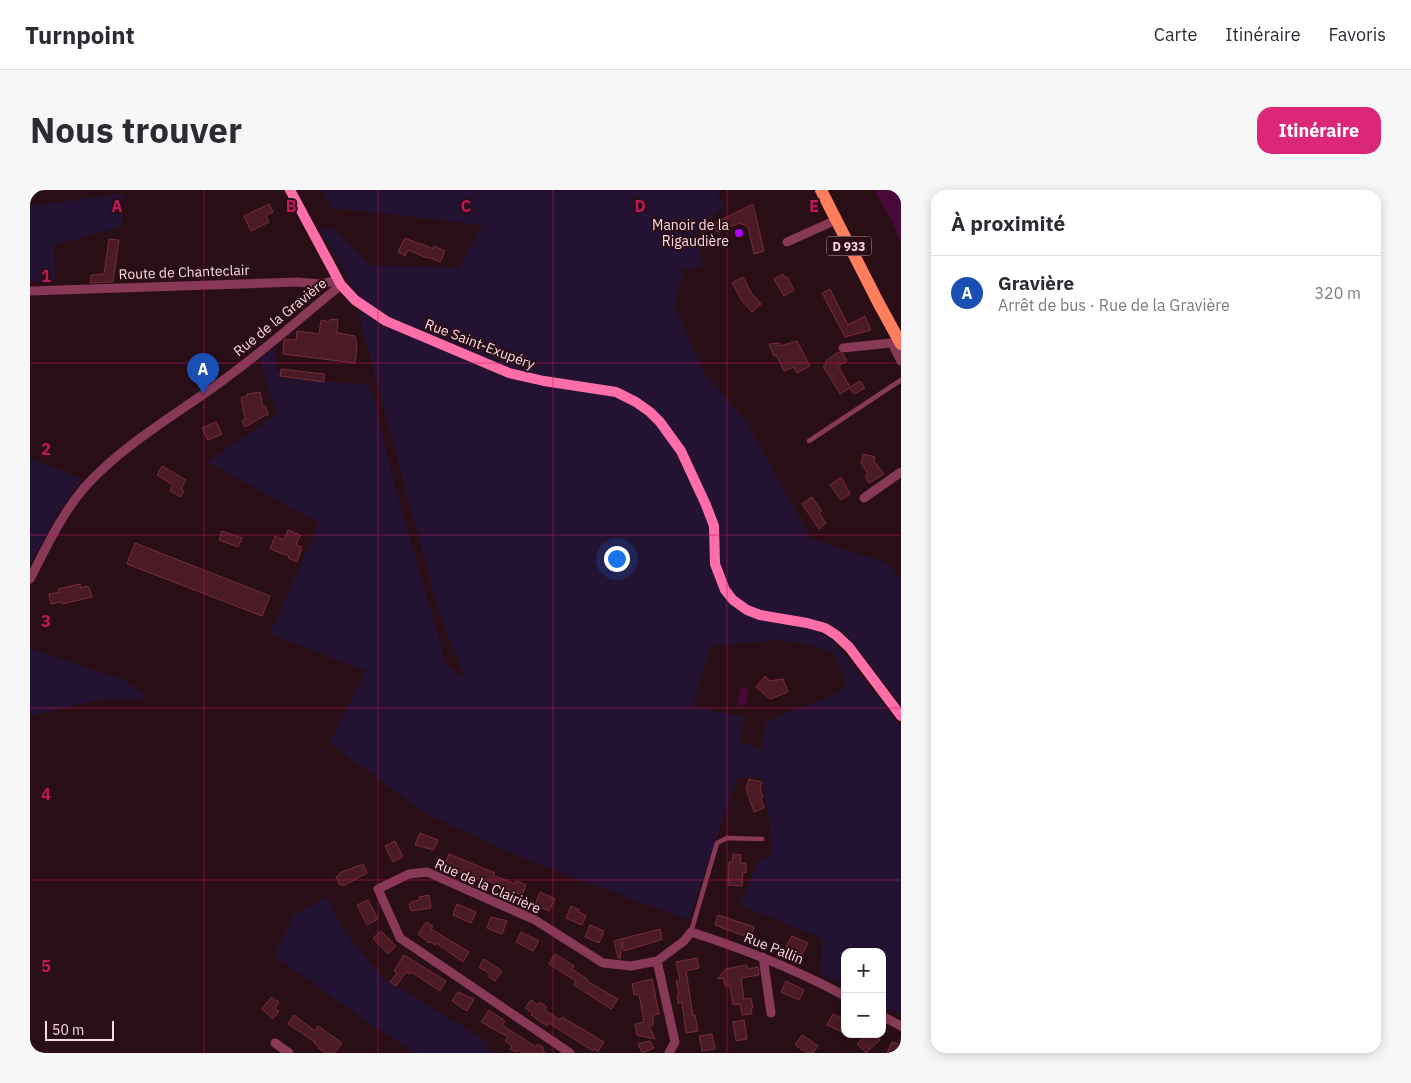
<!DOCTYPE html>
<html lang="fr">
<meta charset="utf-8">
<style>
:root{--surface:#fff;--page:#f7f7f7;--text:#2b2b33;--muted:#7c7c81;--line:#e1e1e2;--accent:#db2777}
body{margin:0;font-family:"IBM Plex Sans",sans-serif;background:var(--page);color:var(--text)}
.controls{position:absolute;right:15px;bottom:15px;display:grid;overflow:hidden;border-radius:10px;box-shadow:0 2px 12px #0003}
.controls button{width:45px;height:45px;display:grid;place-items:center;padding:0;border:0;border-bottom:1px solid var(--line);background:var(--surface);color:var(--text);font:25px sans-serif}
.scale{position:absolute;left:15px;bottom:12px;width:69px;box-sizing:border-box;padding-left:5px;border:2px solid #ffd7e3;border-top:0;font-size:14px;line-height:18px;white-space:nowrap;color:#ffd7e3;-webkit-text-stroke:4px #290f15;paint-order:stroke}
.you{position:absolute;left:586px;top:368px;width:18px;height:18px;margin:-12px;border:4px solid #fff;border-radius:50%;background:#1a73e8;box-shadow:0 0 0 8px #1a73e833}
.badge{display:grid;place-items:center;width:32px;height:32px;border-radius:50%;background:var(--accent);color:#fff;font-size:16px;font-weight:700}
.pin{position:absolute;translate:-50% -41px;filter:drop-shadow(0 1px 2px #0008)}
.pin::after{content:'';position:absolute;top:26px;width:18px;height:15px;background:inherit;clip-path:polygon(0 0,100% 0,50% 100%)}
.list{margin:0;padding:0;list-style:none}
h2{display:flex;justify-content:space-between;align-items:center;height:65px;margin:0;padding:0 20px;font-size:21px}
h2 small{font-size:16px;font-weight:400;color:var(--muted)}
.list li{display:grid;grid-template-columns:32px 1fr auto;gap:15px;align-items:center;box-sizing:border-box;height:75px;padding:0 20px;border-top:1px solid var(--line)}
.list b{display:block;font-size:19px;white-space:nowrap}
.list p{margin:0;font-size:16px;white-space:nowrap;color:var(--muted)}
.list em{font-size:16px;font-style:normal;color:var(--muted)}
.map{position:relative;flex:none;width:871px;height:863px;overflow:hidden;border-radius:15px}
header{display:flex;align-items:center;gap:30px;box-sizing:border-box;height:70px;padding:0 25px;background:var(--surface);border-bottom:1px solid var(--line)}
header strong{font-size:24px}
nav{display:flex;gap:28px;margin-inline-start:auto;font-size:18px}
.intro{display:flex;align-items:center;justify-content:space-between;box-sizing:border-box;height:120px;padding:0 30px}
h1{margin:0;font-size:35px}
.button{padding:12px 22px;border-radius:15px;background:var(--accent);color:#fff;font-size:18px;font-weight:700}
main{display:flex;gap:30px;padding:0 30px}
aside{flex:1;background:var(--surface);border-radius:15px;box-shadow:0 2px 12px #0003}
.map>svg:first-child{display:block}
.green{fill:#241233;fill-rule:evenodd}
.water{fill:#48093a}
.building{fill:#4a1a25;stroke:#772c3d}
.lines{fill:none;stroke-linecap:round;stroke-linejoin:round}
.lane{stroke:#893958;stroke-width:4.5}
.street{stroke:#893958;stroke-width:9}
.secondary{stroke:#ff6ea8;stroke-width:10}
.primary{stroke:#ff7e5e;stroke-width:12}
.grid{fill:none;stroke:#c2185b;stroke-width:1;stroke-opacity:0.55}
.poi-dot{fill:#ad03ff;stroke:#290f15;stroke-width:2}
.labels{text-anchor:middle;dominant-baseline:central;stroke-width:4;stroke-linejoin:round;paint-order:stroke}
.shield{fill:#290f15;stroke:#bf9ba5;stroke-width:1}
.shield-label{font-size:12px;font-weight:bold;fill:#ffd7e3}
.poi-label{font-size:14px;fill:#ffd7e3;stroke:#290f15;text-anchor:end}
.street-label{font-size:14px;fill:#ffd7e3;stroke:#290f15}
.grid-label{font-size:16px;text-anchor:middle;font-weight:bold;fill:#c2185b;stroke:#290f15;stroke-width:4;stroke-linejoin:round;paint-order:stroke}
</style>
<header>
<strong>Turnpoint</strong>
<nav><a>Carte</a><a>Itinéraire</a><a>Favoris</a></nav>
</header>
<div class="intro"><h1>Nous trouver</h1><a class="button">Itinéraire</a></div>
<main>
<div class="map">
<svg width="871" height="863" viewBox="0 0 871 863">
<rect width="100%" height="100%" fill="#290f15"/>
<path class="green" d="M 292,0 L 685,0 L 695,17 L 667,39 L 672,76 L 653,80 L 644,116 L 674,182 L 716,232 L 781,349 L 856,372 L 871,389 L 871,514 L 817,445 L 802,449 L 871,537 L 871,825 L 852,816 L 852,762 L 815,762 L 815,797 L 790,784 L 793,749 L 710,715 L 729,670 L 742,665 L 740,636 L 732,588 L 708,587 L 658,730 L 497,670 L 396,624 L 299,553 L 336,481 L 240,444 L 289,333 L 177,272 L 247,224 L 229,170 L 243,158 L 250,188 L 337,195 L 344,209 L 365,297 L 416,474 L 435,488 L 409,423 L 334,145 L 324,101 L 290,39 L 303,38 L 340,75 L 428,78 L 453,35 L 302,18 ZM 749,450 L 770,453 L 802,462 L 817,492 L 808,503 L 737,531 L 731,559 L 709,552 L 715,527 L 662,516 L 681,456 Z
M 93,4 L 92,37 L 23,55 L 26,90 L 0,92 L 0,16 Z
M 0,268 L 52,289 L 27,324 L 0,375 Z
M 0,458 L 96,491 L 118,509 L 68,510 L 0,526 Z
M 296,707 L 316,744 L 353,788 L 458,852 L 457,859 L 463,863 L 384,863 L 339,833 L 244,766 L 264,725 Z"/>
<path class="water" d="M 844,0 L 871,0 L 871,54 L 864,35 Z
M 714,497 L 719,500 L 715,516 L 707,514 L 711,498 Z"/>
<path class="building" d="M 239,14 L 243,22 L 236,25 L 239,32 L 221,41 L 214,26 Z
M 723,14 L 734,61 L 724,64 L 718,37 L 710,33 L 687,42 L 683,34 Z
M 375,48 L 390,54 L 390,53 L 403,59 L 404,56 L 415,61 L 410,72 L 398,67 L 397,68 L 378,60 L 375,66 L 368,62 Z
M 79,49 L 89,50 L 83,92 L 60,93 L 61,85 L 74,84 Z
M 753,84 L 755,88 L 757,87 L 764,100 L 754,106 L 744,89 Z
M 713,87 L 722,104 L 731,114 L 722,122 L 712,111 L 702,93 Z
M 800,99 L 818,135 L 835,126 L 841,140 L 815,147 L 792,103 Z
M 300,129 L 308,130 L 307,143 L 325,146 L 327,157 L 325,173 L 253,164 L 254,150 L 256,149 L 266,150 L 267,141 L 289,144 L 291,130 L 300,132 Z
M 767,151 L 780,176 L 767,183 L 764,177 L 754,181 L 746,165 L 744,166 L 739,154 L 749,153 L 750,156 Z
M 808,162 L 813,164 L 817,171 L 808,176 L 820,197 L 830,191 L 835,198 L 824,204 L 820,198 L 810,204 L 793,176 L 796,175 L 795,172 Z
M 251,179 L 294,184 L 294,192 L 250,186 Z
M 230,202 L 233,217 L 236,216 L 238,225 L 234,226 L 215,237 L 212,231 L 216,228 L 214,225 L 211,208 L 217,206 L 217,204 Z
M 186,232 L 192,244 L 178,250 L 172,238 Z
M 833,264 L 845,267 L 844,271 L 854,284 L 839,293 L 835,286 L 838,284 L 831,273 Z
M 132,276 L 156,290 L 151,299 L 154,301 L 151,307 L 140,301 L 143,295 L 127,285 Z
M 811,287 L 820,304 L 811,310 L 800,295 Z
M 782,307 L 792,321 L 789,323 L 796,333 L 789,339 L 772,314 Z
M 258,340 L 270,345 L 266,355 L 272,357 L 267,372 L 258,368 L 259,366 L 240,359 L 245,346 L 254,350 Z
M 192,341 L 212,348 L 208,357 L 189,350 Z
M 105,353 L 240,406 L 232,426 L 97,374 Z
M 50,394 L 51,398 L 57,396 L 59,398 L 62,407 L 32,414 L 31,412 L 21,414 L 19,404 L 29,402 L 28,399 Z
M 735,486 L 740,491 L 753,489 L 758,502 L 740,509 L 726,497 Z
M 719,589 L 732,592 L 730,599 L 733,607 L 731,607 L 734,618 L 724,622 L 716,599 Z
M 390,643 L 408,650 L 404,660 L 385,655 Z
M 365,651 L 373,667 L 363,672 L 355,656 Z
M 419,664 L 465,683 L 463,685 L 485,694 L 486,691 L 496,695 L 492,705 L 482,701 L 481,703 L 472,699 L 473,697 L 450,688 L 449,689 L 414,676 Z
M 703,664 L 711,665 L 710,673 L 716,673 L 716,683 L 713,682 L 712,696 L 698,695 L 699,672 L 702,672 Z
M 333,674 L 337,683 L 315,695 L 310,695 L 306,687 L 310,685 L 309,683 Z
M 510,702 L 525,709 L 519,721 L 505,715 Z
M 399,705 L 401,718 L 381,721 L 379,714 L 383,711 L 390,710 L 389,707 Z
M 338,710 L 348,729 L 337,735 L 327,715 Z
M 427,714 L 446,722 L 441,733 L 423,725 Z
M 541,716 L 549,720 L 548,722 L 556,725 L 552,735 L 536,728 Z
M 688,725 L 724,737 L 720,748 L 685,735 Z
M 461,727 L 477,731 L 472,744 L 457,738 Z
M 396,732 L 403,736 L 401,739 L 439,762 L 433,772 L 406,753 L 405,755 L 400,752 L 399,753 L 388,744 Z
M 560,735 L 574,741 L 569,753 L 555,747 Z
M 630,739 L 632,749 L 627,751 L 594,761 L 592,752 L 590,769 L 588,768 L 584,751 Z
M 351,741 L 366,756 L 358,764 L 343,748 Z
M 491,742 L 509,751 L 503,761 L 486,752 Z
M 762,746 L 778,753 L 772,765 L 756,757 Z
M 525,764 L 544,776 L 542,779 L 557,789 L 557,791 L 588,809 L 581,819 L 544,795 L 546,791 L 519,774 Z
M 374,765 L 416,791 L 410,801 L 381,782 L 380,784 L 376,782 L 366,796 L 360,792 L 367,783 L 364,781 Z
M 667,768 L 669,778 L 656,781 L 663,826 L 665,825 L 668,841 L 656,843 L 652,812 L 648,813 L 647,805 L 649,804 L 646,791 L 650,790 L 646,772 Z
M 454,769 L 472,781 L 465,791 L 459,787 L 460,784 L 449,777 Z
M 715,775 L 717,776 L 718,779 L 728,777 L 729,785 L 711,788 L 714,809 L 721,808 L 723,818 L 721,818 L 722,824 L 712,825 L 710,814 L 703,815 L 700,796 L 695,796 L 693,788 L 687,789 L 696,779 Z
M 622,789 L 629,824 L 623,825 L 623,835 L 619,836 L 625,849 L 607,845 L 605,834 L 614,832 L 609,804 L 604,805 L 602,794 Z
M 756,791 L 774,800 L 769,810 L 751,802 Z
M 428,802 L 444,809 L 437,821 L 422,811 Z
M 241,807 L 249,812 L 245,819 L 249,821 L 243,829 L 232,819 Z
M 501,810 L 508,815 L 510,812 L 517,817 L 515,820 L 530,830 L 532,827 L 574,852 L 568,862 L 564,859 L 563,861 L 519,833 L 517,836 L 501,825 L 503,823 L 495,818 Z
M 459,820 L 475,831 L 472,835 L 506,857 L 508,854 L 514,858 L 512,861 L 516,863 L 492,863 L 488,860 L 486,862 L 480,859 L 482,856 L 475,851 L 478,847 L 451,832 Z
M 803,824 L 815,829 L 815,843 L 797,835 Z
M 264,825 L 285,841 L 288,836 L 312,853 L 305,863 L 295,863 L 288,858 L 289,857 L 284,853 L 285,852 L 258,834 Z
M 714,830 L 717,849 L 706,851 L 703,832 Z
M 682,844 L 685,859 L 672,861 L 669,846 Z
M 837,844 L 845,844 L 850,850 L 836,863 L 827,854 Z
M 772,845 L 788,856 L 783,863 L 777,863 L 765,855 Z
M 620,851 L 624,858 L 612,863 L 608,854 Z
M 862,852 L 871,855 L 871,863 L 857,863 Z"/>
<g class="lines">
<path class="lane" d="M 779,251 L 871,190
M 661,742 L 687,653 L 697,648 L 732,649"/>
<path class="street" d="M 757,52 L 806,30
M 0,101 L 267,92 L 291,94 L 308,90
M 862,153 L 871,171
M 813,158 L 870,152
M 834,308 L 871,282
M 0,389 C 16,358 31,325 54,298 C 92,255 147,224 192,191 C 234,161 271,127 311,95
M 733,767 L 741,823
M 627,771 L 645,852 L 639,863
M 852,826 L 871,836
M 245,853 L 259,863
M 540,863 L 370,748 L 348,699 L 379,684 L 397,682 L 505,730 L 573,773 L 601,776 L 627,771 L 654,751 L 661,742 C 714,759 765,779 815,806"/>
<path class="secondary" d="M 260,0 L 311,95 L 325,110 L 356,131 L 479,183 L 514,191 L 586,202 L 606,212 L 620,222 L 630,232 L 651,261 L 676,315 L 684,336 L 685,374 L 695,400 L 703,410 L 717,420 L 730,425 L 777,433 L 795,438 L 806,445 L 819,457 L 871,526"/>
<path class="primary" d="M 791,0 L 848,112 L 871,154"/>
</g>
<path class="grid" d="M 174,0 L 174,863M 348,0 L 348,863M 523,0 L 523,863M 697,0 L 697,863M 0,173 L 871,173M 0,345 L 871,345M 0,518 L 871,518M 0,690 L 871,690"/>
<circle class="poi-dot" cx="709" cy="43" r="5"/>
<g class="labels">
<rect class="shield" x="796.5" y="46.5" width="45" height="19" rx="4"/>
<g class="shield-label">
<text x="819" y="56">D 933</text>
</g>
<g class="poi-label">
<text x="699" y="35">Manoir de la<tspan x="699" dy="16">Rigaudière</tspan></text>
</g>
<g class="street-label">
<text transform="translate(154 82) rotate(-2)">Route de Chanteclair</text>
<text transform="translate(250 127) rotate(-39)">Rue de la Gravière</text>
<text transform="translate(450 154) rotate(21)">Rue Saint-Exupéry</text>
<text transform="translate(458 696) rotate(24)">Rue de la Clairière</text>
<text transform="translate(744 758) rotate(22)">Rue Pallin</text>
</g>
</g>
<g class="grid-label">
<text x="87" y="22">A</text>
<text x="261" y="22">B</text>
<text x="436" y="22">C</text>
<text x="610" y="22">D</text>
<text x="784" y="22">E</text>
<text x="16" y="92">1</text>
<text x="16" y="265">2</text>
<text x="16" y="437">3</text>
<text x="16" y="610">4</text>
<text x="16" y="782">5</text>
</g>
</svg>
<div class="controls">
<button>+</button>
<button>−</button>
</div>
<div class="scale">50 m</div>
<div class="you"></div>
<div class="pin badge" style="left:173px;top:204px;background:#1a4fb4">A</div>
</div>
<aside>
<h2>À proximité<small></small></h2>
<ul class="list">
<li><span class="badge" style="background:#1a4fb4">A</span><div><b>Gravière</b><p>Arrêt de bus · Rue de la Gravière</p></div><em>320 m</em></li>
</ul>
</aside>
</main>
